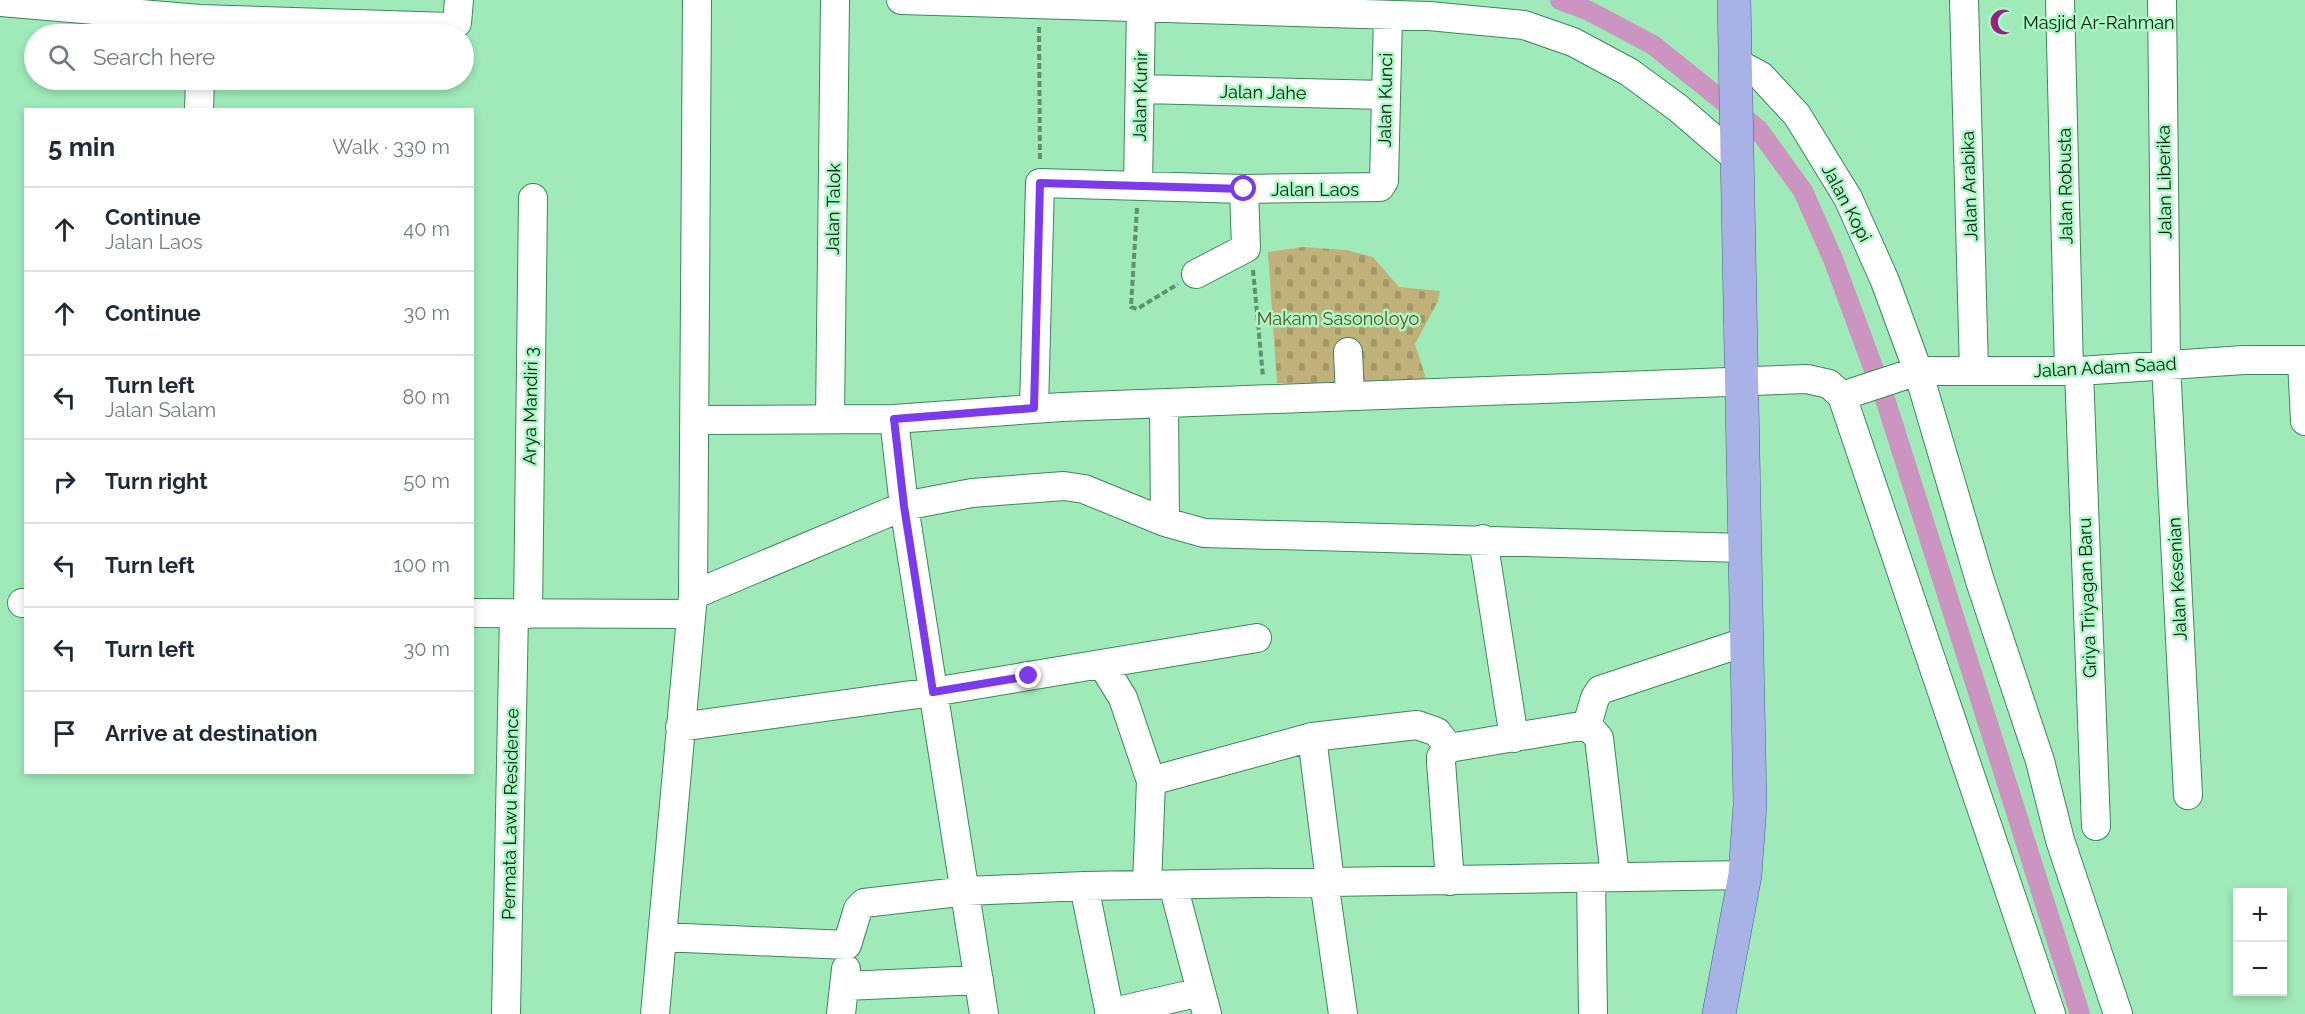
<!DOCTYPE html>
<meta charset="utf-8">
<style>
:root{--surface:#fff;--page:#f6f6f7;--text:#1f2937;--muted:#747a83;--line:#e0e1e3}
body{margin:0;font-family:Raleway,sans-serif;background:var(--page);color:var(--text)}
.controls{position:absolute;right:18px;bottom:18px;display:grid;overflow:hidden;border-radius:0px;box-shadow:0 3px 9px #0003}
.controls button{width:54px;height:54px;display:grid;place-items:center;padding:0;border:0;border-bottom:2px solid var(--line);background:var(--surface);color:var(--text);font:30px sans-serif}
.stop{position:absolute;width:18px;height:18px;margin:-14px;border:4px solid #7c3aed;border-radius:50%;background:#fff}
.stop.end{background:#7c3aed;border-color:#fff;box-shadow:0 2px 6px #0008}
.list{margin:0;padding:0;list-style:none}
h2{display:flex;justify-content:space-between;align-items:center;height:78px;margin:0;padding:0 24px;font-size:26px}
h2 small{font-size:20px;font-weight:400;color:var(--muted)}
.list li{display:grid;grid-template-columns:39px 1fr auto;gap:18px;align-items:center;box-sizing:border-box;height:84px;padding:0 24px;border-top:2px solid var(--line)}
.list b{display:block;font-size:22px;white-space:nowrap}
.list p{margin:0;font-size:20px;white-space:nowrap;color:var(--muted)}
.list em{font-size:20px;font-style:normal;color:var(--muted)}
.icon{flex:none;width:33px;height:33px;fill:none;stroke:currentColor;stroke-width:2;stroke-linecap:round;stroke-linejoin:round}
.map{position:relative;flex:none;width:2305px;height:1014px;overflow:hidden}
.search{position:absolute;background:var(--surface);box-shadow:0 3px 9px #0003;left:24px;top:24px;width:450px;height:66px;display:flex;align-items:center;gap:15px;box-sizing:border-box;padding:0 21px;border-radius:33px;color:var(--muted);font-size:22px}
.panel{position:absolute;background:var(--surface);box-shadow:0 3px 9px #0003;left:24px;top:108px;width:450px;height:666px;border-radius:0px}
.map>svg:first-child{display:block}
.cemetery{fill:url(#cemetery-stones)}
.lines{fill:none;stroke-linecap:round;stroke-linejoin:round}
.canal{stroke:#cc94c0;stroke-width:20}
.minor-casing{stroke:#3d875a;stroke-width:30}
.major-casing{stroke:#4a5e91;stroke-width:34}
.path{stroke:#5b936e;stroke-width:4;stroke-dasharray:6 3;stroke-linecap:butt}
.minor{stroke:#fff;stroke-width:28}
.major{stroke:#a9b2e7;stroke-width:33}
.route{stroke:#7c3aed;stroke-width:8}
.labels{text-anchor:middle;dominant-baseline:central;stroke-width:5;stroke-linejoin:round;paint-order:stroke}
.poi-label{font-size:18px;fill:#02200e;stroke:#acf8c5;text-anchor:start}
.street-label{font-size:18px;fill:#02200e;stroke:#acf8c5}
.park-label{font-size:18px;fill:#5e511f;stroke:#acf8c5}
</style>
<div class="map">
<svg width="2305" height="1014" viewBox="0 0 2305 1014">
<defs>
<pattern id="cemetery-stones" width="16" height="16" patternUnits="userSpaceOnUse" patternTransform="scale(1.5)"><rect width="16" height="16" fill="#c0b17a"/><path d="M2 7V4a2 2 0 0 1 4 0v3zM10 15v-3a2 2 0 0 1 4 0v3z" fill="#a39868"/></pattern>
</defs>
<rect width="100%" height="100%" fill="#9feab8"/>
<path class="cemetery" d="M 1303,247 L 1346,250 L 1373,257 L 1399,287 L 1440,291 L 1438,301 L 1415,344 L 1427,382 C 1377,379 1327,384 1277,383 L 1268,252 Z"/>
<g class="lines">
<path class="canal" d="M 1560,0 L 1589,11 L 1653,45 L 1758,129 L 1803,191 L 1833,259 L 1887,405 L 2080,1014"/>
<g class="minor-casing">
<path id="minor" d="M 901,0 L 1429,16 L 1524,25 L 1573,42 L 1629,72 L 1678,108 L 1735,157
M 1964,0 L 1974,371
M 2060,0 L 2069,371
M 2162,0 L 2166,364 L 2188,795
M 0,2 L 200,19 L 450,27 L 457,23 L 459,0
M 1735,62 L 1761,76 L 1797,115 L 1848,198 L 1885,281 L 1918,371 L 1980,581 L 2040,761 L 2060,840 L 2118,1014
M 1142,89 L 1385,95
M 199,110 L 200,80
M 1138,186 L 1141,6
M 1196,274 L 1246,248 L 1244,189
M 1348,352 L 1350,396
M 2302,360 L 2305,421
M 2079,371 L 2096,826
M 1842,396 L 2051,1014
M 1164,404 L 1165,522
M 1034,408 L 1040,183 L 1244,189 L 1380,187 L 1384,181 L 1388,16
M 830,419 L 835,0
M 894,419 L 904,506 L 984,1014
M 696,420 L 894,419 L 1062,407 L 1807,379 L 1829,384 L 1842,396 L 1918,371 L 2079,371 L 2244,360 L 2305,360
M 1483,539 L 1514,738
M 693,595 L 904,506 L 972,493 L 1064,486 L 1084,489 L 1165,522 L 1204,533 L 1743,548
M 22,603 L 26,603
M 472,613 L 689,614
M 528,614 L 533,198
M 1102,664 L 1123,698 L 1151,781 L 1147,885
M 1587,725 L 1595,698 L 1600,690 L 1748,641
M 680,727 L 933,692 L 1257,638
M 1312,737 L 1330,881 L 1326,895 L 1343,1014
M 1151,781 L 1312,737 L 1417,725 L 1437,732 L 1449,748
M 1591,878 L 1593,1014
M 1450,881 L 1441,762 L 1441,757 L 1449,748 L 1587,725 L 1599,738 L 1615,876
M 1173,885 L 1207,1014
M 1084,886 L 1110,1014
M 662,937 L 847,945 L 858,909 L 864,903 L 967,891 L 1084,886 L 1745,875
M 845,986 L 979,980
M 1109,1013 L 1201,992
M 506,1014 L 514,614
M 655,1014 L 693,595 L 697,0
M 841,1014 L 846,969"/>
</g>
<g class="major-casing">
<path id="major" d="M 1719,1014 L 1745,875 L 1750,805 L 1734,0"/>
</g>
<path class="path" d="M 1039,27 L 1040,160
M 1137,208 L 1131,307 L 1137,309 L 1178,284
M 1253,270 L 1263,377"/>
<use href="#minor" class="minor"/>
<use href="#major" class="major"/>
</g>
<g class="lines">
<path class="route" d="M 1029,676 L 933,692 L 904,506 L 894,419 L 1034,408 L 1040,183 L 1244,189"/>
</g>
<defs>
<g id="mosque-bare" transform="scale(2.07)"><path d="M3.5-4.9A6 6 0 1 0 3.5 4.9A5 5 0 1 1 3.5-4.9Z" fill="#922282" stroke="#acf8c5" stroke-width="2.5" paint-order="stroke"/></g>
</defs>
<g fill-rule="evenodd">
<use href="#mosque-bare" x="2003" y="22"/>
</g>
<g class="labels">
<g class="poi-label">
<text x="2023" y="22">Masjid Ar-Rahman</text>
</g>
<g class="street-label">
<text transform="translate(1263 92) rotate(1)">Jalan Jahe</text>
<text transform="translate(1140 96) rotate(-89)">Jalan Kunir</text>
<text transform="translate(1385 100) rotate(-89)">Jalan Kunci</text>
<text transform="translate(2164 182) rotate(-91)">Jalan Liberika</text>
<text transform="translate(1969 186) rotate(-92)">Jalan Arabika</text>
<text transform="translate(2065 186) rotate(-91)">Jalan Robusta</text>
<text x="1315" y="189">Jalan Laos</text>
<text transform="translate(1847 203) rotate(62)">Jalan Kopi</text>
<text transform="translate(833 209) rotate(-89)">Jalan Talok</text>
<text transform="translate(2105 367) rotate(-3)">Jalan Adam Saad</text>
<text transform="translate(530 406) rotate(-89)">Arya Mandiri 3</text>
<text transform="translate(2177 579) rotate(-93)">Jalan Kesenian</text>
<text transform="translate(2087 598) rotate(-92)">Griya Triyagan Baru</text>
<text transform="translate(510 814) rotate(-89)">Permata Lawu Residence</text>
</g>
<g class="park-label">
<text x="1338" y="318">Makam Sasonoloyo</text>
</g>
</g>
</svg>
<div class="controls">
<button>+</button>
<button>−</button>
</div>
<div class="stop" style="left:1244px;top:189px"></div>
<div class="stop end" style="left:1029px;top:676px"></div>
<div class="search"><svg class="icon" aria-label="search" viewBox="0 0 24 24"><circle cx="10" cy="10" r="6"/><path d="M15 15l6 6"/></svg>Search here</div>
<section class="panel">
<h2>5 min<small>Walk · 330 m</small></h2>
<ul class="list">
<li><svg class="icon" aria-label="ahead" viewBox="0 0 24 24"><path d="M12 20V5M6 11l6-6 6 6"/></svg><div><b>Continue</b><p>Jalan Laos</p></div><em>40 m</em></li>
<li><svg class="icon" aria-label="ahead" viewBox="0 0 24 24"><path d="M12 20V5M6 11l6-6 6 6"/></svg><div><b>Continue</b></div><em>30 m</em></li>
<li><svg class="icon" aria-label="left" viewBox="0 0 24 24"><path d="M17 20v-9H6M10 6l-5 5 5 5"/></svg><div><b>Turn left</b><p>Jalan Salam</p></div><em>80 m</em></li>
<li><svg class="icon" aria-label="right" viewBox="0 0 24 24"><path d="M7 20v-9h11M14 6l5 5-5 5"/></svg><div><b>Turn right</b></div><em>50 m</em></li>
<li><svg class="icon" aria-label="left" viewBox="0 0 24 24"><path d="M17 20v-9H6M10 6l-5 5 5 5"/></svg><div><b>Turn left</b></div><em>100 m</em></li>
<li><svg class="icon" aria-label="left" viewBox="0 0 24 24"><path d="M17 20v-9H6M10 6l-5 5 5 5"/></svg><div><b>Turn left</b></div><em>30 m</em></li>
<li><svg class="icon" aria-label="arrive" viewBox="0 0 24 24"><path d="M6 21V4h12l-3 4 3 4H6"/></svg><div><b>Arrive at destination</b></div></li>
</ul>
</section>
</div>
